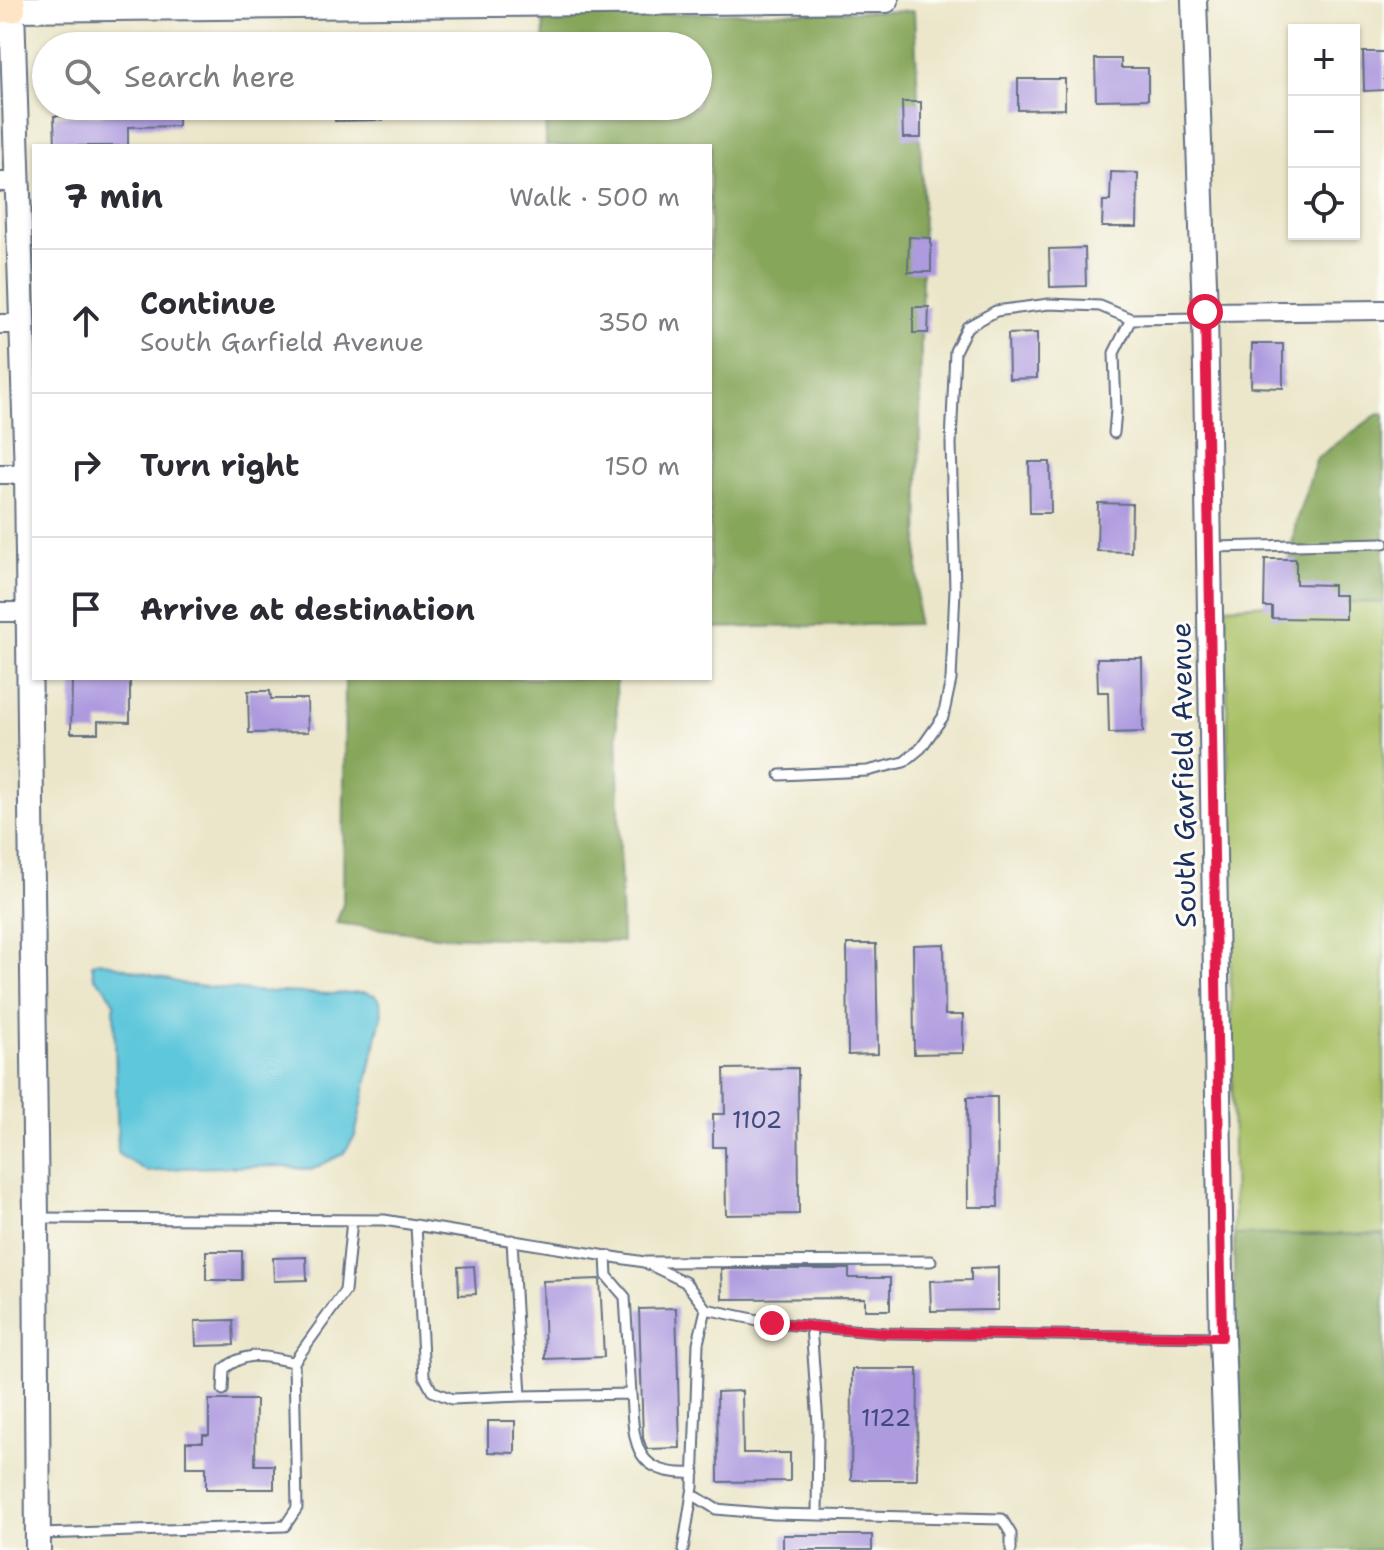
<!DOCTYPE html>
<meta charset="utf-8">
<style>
:root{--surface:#fff;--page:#f2f2f3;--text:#2b2b33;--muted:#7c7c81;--line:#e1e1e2}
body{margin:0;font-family:"Shantell Sans",sans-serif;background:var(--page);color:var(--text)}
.controls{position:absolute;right:24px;top:24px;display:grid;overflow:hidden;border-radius:0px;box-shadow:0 2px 6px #0004}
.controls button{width:72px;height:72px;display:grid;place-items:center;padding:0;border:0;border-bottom:2px solid var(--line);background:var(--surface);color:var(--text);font:40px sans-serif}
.stop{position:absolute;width:24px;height:24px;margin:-18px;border:6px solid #e11d48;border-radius:50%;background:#fff}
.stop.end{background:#e11d48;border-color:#fff;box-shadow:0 2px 8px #0008}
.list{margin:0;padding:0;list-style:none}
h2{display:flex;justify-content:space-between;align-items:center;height:104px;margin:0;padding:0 32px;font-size:34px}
h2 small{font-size:26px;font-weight:400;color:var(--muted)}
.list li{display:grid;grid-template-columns:52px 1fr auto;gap:24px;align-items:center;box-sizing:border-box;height:144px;padding:0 32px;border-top:2px solid var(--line)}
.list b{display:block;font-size:30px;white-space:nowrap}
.list p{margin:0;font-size:26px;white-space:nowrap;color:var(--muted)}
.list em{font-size:26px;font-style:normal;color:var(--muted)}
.icon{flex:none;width:44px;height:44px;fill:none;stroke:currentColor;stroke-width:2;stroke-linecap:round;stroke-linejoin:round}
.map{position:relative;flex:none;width:1384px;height:1550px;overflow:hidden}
.search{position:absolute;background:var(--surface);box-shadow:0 2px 6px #0004;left:32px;top:32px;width:680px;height:88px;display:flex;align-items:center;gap:20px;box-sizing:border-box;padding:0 28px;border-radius:44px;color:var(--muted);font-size:30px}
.panel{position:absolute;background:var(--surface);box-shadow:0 2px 6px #0004;left:32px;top:144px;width:680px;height:536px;border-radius:0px}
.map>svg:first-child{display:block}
.green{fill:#a8c065;stroke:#627862;stroke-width:2}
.forest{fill:#86a65a;stroke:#506a5c;stroke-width:2}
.water{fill:#5fc7db;stroke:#3d7b9c;stroke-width:2}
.building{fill:#ad9adf}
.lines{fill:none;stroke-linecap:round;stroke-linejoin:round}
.service-casing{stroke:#646f83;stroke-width:13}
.minor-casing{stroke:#646f83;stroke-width:22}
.tertiary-casing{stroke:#646f83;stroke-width:28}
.secondary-casing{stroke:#646f83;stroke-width:30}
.service{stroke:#fff;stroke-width:9}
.minor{stroke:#fff;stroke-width:18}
.tertiary{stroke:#fff;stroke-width:24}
.secondary{stroke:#fde5c5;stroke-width:26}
.route{stroke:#e11d48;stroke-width:10}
.labels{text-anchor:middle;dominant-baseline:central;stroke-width:6;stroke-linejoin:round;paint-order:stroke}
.number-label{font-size:24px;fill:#404a7e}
.street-label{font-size:28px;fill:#1b2f5e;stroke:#fdfcf7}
</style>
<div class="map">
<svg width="1384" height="1550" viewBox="0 0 1384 1550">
<rect width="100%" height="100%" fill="#fdfcf7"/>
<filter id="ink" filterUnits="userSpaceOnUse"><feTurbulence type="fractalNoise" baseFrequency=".0125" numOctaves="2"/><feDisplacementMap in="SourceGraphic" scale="16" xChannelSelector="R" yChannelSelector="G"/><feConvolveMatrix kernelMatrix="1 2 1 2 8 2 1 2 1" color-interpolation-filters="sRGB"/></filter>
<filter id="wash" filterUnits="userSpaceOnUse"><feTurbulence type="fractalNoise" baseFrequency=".006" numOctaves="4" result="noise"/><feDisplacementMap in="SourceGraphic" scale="32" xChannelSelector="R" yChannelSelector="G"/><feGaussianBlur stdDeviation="1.8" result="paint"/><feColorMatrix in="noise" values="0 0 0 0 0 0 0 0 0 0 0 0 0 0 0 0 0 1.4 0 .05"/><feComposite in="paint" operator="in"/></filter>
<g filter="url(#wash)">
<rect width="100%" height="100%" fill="#ebe6c9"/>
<path class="green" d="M 1384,602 L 1384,1234 L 1234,1235 L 1226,607 L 1282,603 Z"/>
<path class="forest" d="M 914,11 L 923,201 L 917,624 L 710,628 L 710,146 L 546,146 L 545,106 L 698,106 L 698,46 L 544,46 L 543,15 Z
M 1384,413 L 1384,602 L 1282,603 L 1296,521 L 1317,458 L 1375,416 Z
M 345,678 L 616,678 L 622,942 L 436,936 L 336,923 L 343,904 Z
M 1384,1234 L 1384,1550 L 1240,1550 L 1234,1383 L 1234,1235 Z"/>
<path class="water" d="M 99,961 L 188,985 L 250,991 L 331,994 L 364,992 L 375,995 L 380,1002 L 382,1012 L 355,1136 L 343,1154 L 311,1170 L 279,1166 L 183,1168 L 148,1172 L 118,1154 L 114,1003 L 107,990 L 94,977 L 92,964 Z"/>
<g id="blocks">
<path class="building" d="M 1363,52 L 1384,52 L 1384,90 L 1364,91 Z
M 1095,59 L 1121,59 L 1121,68 L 1148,68 L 1148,99 L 1096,100 Z
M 1018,79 L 1065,79 L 1065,109 L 1018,110 Z
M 902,102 L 921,102 L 921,138 L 903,138 Z
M 157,106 L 178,106 L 178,126 L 128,127 L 128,146 L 55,146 L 54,116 L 103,115 L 103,110 L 157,109 Z
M 335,106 L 383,106 L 383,120 L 335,121 Z
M 1111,172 L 1138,173 L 1137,227 L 1102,227 L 1103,201 L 1110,201 Z
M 909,237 L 931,238 L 931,272 L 908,272 Z
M 1085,248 L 1086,286 L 1050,287 L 1049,249 Z
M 913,307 L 929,307 L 928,333 L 913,333 Z
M 1037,333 L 1037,378 L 1009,379 L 1008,334 Z
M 1252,344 L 1283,344 L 1283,388 L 1251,387 Z
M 1029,462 L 1050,462 L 1051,513 L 1030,513 Z
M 1098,503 L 1132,504 L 1131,552 L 1097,551 Z
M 1265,559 L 1296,559 L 1296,584 L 1333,585 L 1333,595 L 1346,595 L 1346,619 L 1272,618 L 1272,607 L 1264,607 Z
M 1097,658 L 1142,658 L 1143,732 L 1109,733 L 1108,692 L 1098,692 Z
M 72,679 L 130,680 L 130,722 L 98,721 L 98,733 L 71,733 Z
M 248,691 L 270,691 L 271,699 L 307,699 L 308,732 L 249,733 Z
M 847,944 L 876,944 L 878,1054 L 848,1055 Z
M 944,944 L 945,1015 L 963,1015 L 963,1053 L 914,1054 L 913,945 Z
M 798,1068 L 799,1214 L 726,1215 L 725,1147 L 713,1147 L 713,1114 L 725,1114 L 724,1069 Z
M 967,1097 L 997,1097 L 998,1207 L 968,1207 Z
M 206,1251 L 242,1251 L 242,1280 L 206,1280 Z
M 306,1257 L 307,1280 L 274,1281 L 273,1258 Z
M 474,1266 L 476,1294 L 459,1295 L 458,1267 Z
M 998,1267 L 998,1310 L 931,1311 L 930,1281 L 971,1280 L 971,1268 Z
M 721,1269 L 849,1269 L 849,1278 L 890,1278 L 890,1310 L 865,1310 L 865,1298 L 722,1299 Z
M 600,1279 L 604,1357 L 545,1359 L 543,1281 Z
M 676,1308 L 680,1448 L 647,1449 L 643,1438 L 639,1309 Z
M 233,1320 L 234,1345 L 196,1346 L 195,1321 Z
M 852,1369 L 918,1369 L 917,1480 L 851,1480 Z
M 742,1391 L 743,1453 L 790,1453 L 790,1481 L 718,1482 L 717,1392 Z
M 209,1400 L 256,1400 L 255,1465 L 274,1465 L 274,1489 L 206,1489 L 206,1467 L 186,1467 L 186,1442 L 203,1442 L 203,1435 L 209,1435 Z
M 488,1421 L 515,1421 L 515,1453 L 488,1452 Z
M 783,1535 L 872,1535 L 872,1550 L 783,1550 Z"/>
</g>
</g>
<g filter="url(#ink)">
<use href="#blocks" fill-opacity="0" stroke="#646f83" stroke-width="2"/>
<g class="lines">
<g class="service-casing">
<path id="service" d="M 1114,433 L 1116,410 L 1114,353 L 1131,319
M 1212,547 L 1384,543
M 780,775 L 867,771 L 904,762 L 921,748 L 943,717 L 951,680 L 955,589 L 951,444 L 955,351 L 967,327 L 996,311 L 1049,304 L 1100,306 L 1131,319 L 1205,318
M 36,1218 L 384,1220 L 644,1262 L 685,1282 L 706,1309 L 772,1323 L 886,1333 L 1221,1337
M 416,1225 L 424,1376 L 432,1391 L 452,1399 L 521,1396 L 512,1240
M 606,1256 L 607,1276 L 625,1297 L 631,1394
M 647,1262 L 931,1261
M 811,1326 L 818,1424 L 817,1515
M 223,1390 L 224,1369 C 248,1349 265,1357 294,1362
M 521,1396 L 631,1394 C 634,1443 633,1476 694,1473
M 692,1494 L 716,1509 L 774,1514 L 1002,1519 L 1011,1534 L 1011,1550
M 41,1534 L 285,1526 L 297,1508 L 294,1362 L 345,1291 L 352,1220
M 683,1550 L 693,1487 L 698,1343 L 706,1309"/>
</g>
<g class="minor-casing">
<path id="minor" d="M 0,182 L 17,182
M 1205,312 L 1384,310
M 0,324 L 21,324
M 0,474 L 27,474
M 0,612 L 29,612"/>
</g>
<g class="tertiary-casing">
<path id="tertiary" d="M 1194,0 L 1205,312 L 1222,1337 L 1230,1550
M 38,1550 L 36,1218 L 27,474 L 12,9 L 886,0"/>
</g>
<g class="secondary-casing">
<path id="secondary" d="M 0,9 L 12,9 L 11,0"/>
</g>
<use href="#service" class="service"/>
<use href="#minor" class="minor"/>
<use href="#tertiary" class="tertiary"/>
<use href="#secondary" class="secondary"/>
</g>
</g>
<g class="lines" filter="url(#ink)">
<path class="route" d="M 772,1323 L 886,1333 L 1222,1337 L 1205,312"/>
</g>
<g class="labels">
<g class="number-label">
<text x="757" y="1120">1102</text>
<text x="886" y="1418">1122</text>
</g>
<g class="street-label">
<text transform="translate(1183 775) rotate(-91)">South Garfield Avenue</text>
</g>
</g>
</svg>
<div class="controls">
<button>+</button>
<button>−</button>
<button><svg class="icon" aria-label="locate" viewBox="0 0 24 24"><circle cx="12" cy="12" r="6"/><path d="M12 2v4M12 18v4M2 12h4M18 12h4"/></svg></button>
</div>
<div class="stop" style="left:1205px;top:312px"></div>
<div class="stop end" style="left:772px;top:1323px"></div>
<div class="search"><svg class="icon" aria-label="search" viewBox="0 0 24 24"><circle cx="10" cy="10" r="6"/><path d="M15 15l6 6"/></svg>Search here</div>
<section class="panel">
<h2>7 min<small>Walk · 500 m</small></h2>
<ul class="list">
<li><svg class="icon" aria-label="ahead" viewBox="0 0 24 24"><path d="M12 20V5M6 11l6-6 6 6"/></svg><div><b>Continue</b><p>South Garfield Avenue</p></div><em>350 m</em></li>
<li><svg class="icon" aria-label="right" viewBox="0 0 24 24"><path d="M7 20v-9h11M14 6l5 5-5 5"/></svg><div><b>Turn right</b></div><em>150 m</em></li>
<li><svg class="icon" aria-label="arrive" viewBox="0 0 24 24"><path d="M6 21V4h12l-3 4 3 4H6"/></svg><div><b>Arrive at destination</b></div></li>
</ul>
</section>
</div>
